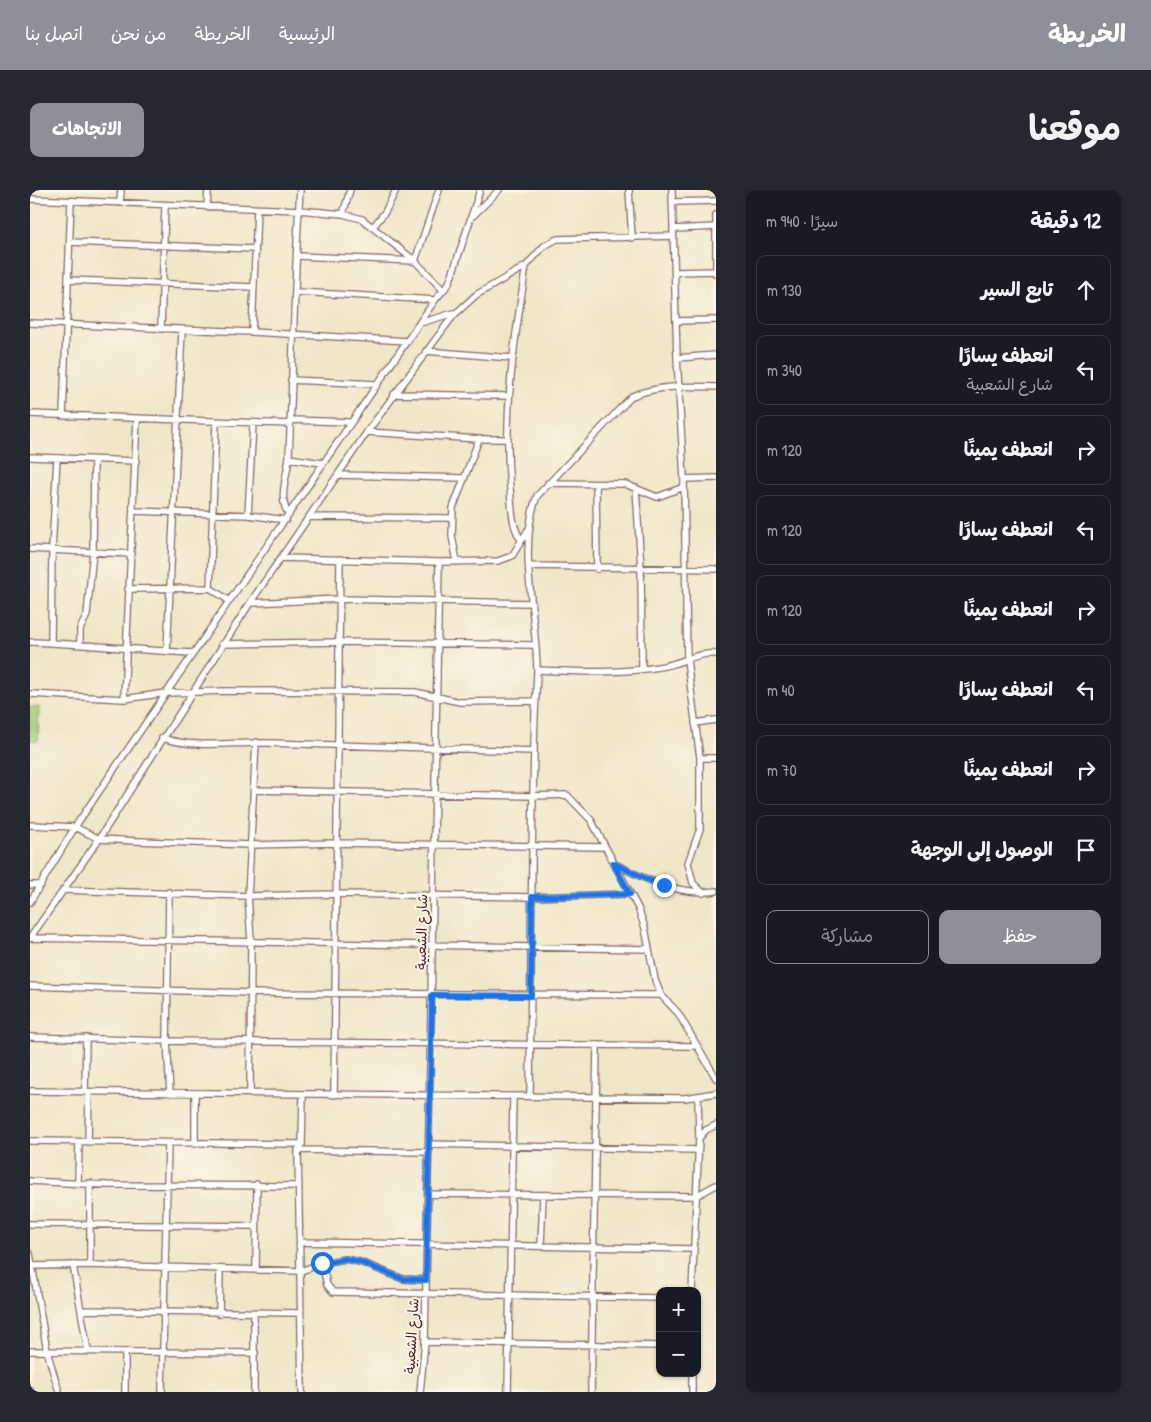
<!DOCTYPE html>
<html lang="ar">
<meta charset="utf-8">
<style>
:root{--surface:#171b24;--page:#242831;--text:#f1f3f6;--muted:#9ea1a6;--line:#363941;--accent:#8c9099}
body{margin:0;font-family:"Patrick Hand","Playpen Sans Arabic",sans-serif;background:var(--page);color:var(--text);direction:rtl}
.controls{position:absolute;right:15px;bottom:15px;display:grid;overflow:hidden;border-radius:10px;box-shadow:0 1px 4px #0004}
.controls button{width:45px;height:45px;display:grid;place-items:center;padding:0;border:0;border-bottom:1px solid var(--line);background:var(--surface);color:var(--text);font:25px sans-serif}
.stop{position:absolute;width:15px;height:15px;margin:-11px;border:4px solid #1a73e8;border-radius:50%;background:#fff}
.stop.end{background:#1a73e8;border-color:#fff;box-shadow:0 1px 5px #0008}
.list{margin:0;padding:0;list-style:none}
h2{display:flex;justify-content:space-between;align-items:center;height:65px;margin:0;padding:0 20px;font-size:21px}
h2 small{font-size:16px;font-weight:400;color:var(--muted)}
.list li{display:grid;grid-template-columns:32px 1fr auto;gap:15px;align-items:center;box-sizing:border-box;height:70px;margin:0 10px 10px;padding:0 10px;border:1px solid var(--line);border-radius:10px}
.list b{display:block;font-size:19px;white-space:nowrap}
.list p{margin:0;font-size:16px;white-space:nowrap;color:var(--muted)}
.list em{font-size:16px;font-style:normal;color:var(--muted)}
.actions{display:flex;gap:10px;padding:15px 20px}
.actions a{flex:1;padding:11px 0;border:1px solid var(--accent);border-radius:10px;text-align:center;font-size:18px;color:var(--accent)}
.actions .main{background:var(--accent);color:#fff}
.icon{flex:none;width:28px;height:28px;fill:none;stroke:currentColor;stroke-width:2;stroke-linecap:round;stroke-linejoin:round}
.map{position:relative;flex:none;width:686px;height:1202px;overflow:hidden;direction:ltr;border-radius:10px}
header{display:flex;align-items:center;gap:30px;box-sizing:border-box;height:70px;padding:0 25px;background:var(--accent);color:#fff}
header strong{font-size:24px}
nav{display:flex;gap:28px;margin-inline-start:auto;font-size:18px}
.intro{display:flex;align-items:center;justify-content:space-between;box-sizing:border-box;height:120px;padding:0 30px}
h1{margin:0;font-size:35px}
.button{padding:12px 22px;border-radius:10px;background:var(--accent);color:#fff;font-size:18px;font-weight:700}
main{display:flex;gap:30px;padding:0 30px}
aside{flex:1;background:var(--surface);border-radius:10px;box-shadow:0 1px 4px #0004}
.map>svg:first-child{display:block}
.pitch{fill:#a3ce7a;stroke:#767652}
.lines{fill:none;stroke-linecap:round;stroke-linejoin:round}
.minor-casing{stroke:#836562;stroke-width:8}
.minor{stroke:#fff;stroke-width:5.5}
.route{stroke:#1a73e8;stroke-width:6}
.labels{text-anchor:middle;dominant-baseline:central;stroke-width:4;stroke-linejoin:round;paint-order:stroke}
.street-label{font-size:14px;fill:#4a1f2b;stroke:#fcf5e5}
</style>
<header>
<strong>الخريطة</strong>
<nav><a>الرئيسية</a><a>الخريطة</a><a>من نحن</a><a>اتصل بنا</a></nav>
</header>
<div class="intro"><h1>موقعنا</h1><a class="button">الاتجاهات</a></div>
<main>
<aside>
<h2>12 دقيقة<small>سيرًا · 940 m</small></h2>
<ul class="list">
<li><svg class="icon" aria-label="ahead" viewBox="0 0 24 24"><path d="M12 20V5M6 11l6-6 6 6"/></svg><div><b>تابع السير</b></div><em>130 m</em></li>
<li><svg class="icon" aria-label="left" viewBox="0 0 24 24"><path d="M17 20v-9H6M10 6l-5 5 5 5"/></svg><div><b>انعطف يسارًا</b><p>شارع الشعبية</p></div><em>340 m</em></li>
<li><svg class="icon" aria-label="right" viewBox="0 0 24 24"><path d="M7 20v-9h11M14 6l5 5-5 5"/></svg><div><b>انعطف يمينًا</b></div><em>120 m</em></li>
<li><svg class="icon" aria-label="left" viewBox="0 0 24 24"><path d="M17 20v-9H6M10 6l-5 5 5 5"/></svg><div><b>انعطف يسارًا</b></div><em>120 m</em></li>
<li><svg class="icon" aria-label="right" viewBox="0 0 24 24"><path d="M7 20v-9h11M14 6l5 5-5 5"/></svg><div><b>انعطف يمينًا</b></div><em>120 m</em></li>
<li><svg class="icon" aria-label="left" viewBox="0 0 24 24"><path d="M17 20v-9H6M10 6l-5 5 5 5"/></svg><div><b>انعطف يسارًا</b></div><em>40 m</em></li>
<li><svg class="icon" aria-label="right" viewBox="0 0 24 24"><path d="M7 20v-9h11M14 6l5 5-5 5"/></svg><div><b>انعطف يمينًا</b></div><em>70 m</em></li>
<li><svg class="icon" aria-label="arrive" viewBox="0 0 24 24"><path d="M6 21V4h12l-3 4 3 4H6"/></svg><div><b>الوصول إلى الوجهة</b></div></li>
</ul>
<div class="actions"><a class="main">حفظ</a><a>مشاركة</a></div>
</aside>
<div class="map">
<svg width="686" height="1202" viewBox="0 0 686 1202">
<rect width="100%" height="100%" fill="#fcf5e5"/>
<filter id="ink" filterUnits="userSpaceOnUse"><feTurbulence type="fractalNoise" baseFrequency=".02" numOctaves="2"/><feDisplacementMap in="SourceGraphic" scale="10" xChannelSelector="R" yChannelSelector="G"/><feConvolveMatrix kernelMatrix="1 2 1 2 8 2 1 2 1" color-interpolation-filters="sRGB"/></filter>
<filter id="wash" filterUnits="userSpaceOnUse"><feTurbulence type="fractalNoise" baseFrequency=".0096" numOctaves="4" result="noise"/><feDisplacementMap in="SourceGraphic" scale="20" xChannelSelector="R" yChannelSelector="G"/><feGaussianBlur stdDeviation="1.12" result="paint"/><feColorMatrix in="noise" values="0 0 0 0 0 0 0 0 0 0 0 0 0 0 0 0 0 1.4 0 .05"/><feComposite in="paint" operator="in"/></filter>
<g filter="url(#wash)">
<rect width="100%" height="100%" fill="#eee7c8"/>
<path class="pitch" d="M 0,517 L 9,517 L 8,551 L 0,550 Z"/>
</g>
<g filter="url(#ink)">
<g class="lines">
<g class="minor-casing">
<path id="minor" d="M 409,0 L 385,71 L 413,100
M 599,0 L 602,48
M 642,0 L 647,168 L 654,289 L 657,470 L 670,568
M 0,9 L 269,20 L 313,24 L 332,29 L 385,71 L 267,66
M 642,12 L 686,11
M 90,13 L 91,0
M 177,17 L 178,0
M 313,24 L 320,0
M 444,25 L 469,0
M 686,25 L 686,84
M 343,37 L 355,22 L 366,0
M 643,39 L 686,37
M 40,52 L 225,59
M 645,82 L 686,81
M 38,90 L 224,97
M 267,102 L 405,110
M 646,131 L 686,130
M 0,133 L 222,142 L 378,151
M 390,133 L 424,123
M 131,139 L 135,16
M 222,142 L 227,19
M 396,161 L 482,168
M 647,168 L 686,165
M 261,190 L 347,194
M 364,204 L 478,206
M 0,224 L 260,234
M 33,226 L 41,11
M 260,230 L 319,232
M 337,242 L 449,249 L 423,318 L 422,346 L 427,372
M 449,249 L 477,249
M 0,267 L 106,271
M 259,268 L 292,273
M 308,285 L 434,288
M 654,289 L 686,288
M 518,293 L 595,294 L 627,307 L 654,297
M 566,294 L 567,379
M 606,298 L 611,379 L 612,478
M 104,321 L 218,325 L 256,330
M 218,325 L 223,233
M 259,325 C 247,308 258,285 259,266 C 263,177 264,89 270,0
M 280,327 L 421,328
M 491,350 C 481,335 482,317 480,299 C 473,222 484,152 496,76
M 0,359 L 102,364
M 251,368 L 409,372 L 468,371 L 482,366 L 498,340
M 500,376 L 686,379
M 180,398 L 186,232
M 98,399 L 180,398 L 198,410
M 220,413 L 310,409 L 501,413
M 0,452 C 55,454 108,460 163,463
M 21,453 L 22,360 L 27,268
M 50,454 L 50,439 L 57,425 L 63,361 L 64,270
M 192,454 L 310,452 L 504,455
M 137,462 L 152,140
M 507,480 C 548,482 593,484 634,476 C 652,473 668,462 686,464
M 0,504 L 94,509 L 136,503 L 195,501 L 385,502 L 430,512 L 505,511
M 94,509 L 107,229
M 665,533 L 686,530
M 132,548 C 167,559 201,552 238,553 C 326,555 415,558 504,561
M 225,600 L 503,606 L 537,605 L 561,630 L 608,718 L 615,738 L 625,790 L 631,805 L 648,823 L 686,888
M 0,635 L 45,637 L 69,649 L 107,651 L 220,655 L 306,653 L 575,657
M 583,673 C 614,689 650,706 686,701
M 0,695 L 11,695
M 33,700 L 218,706 L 306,704 L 502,707 L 600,704
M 139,702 L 137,851 L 140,903
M 673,703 L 663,693 L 658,673 L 670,639 L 670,568 L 686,568
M 0,712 L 45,637 L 85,578 L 405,110 L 418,95 L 421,88 L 450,0
M 0,748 L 69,649 L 220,413 L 337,242 L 423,126 L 446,105 L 496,76 L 514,56 L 527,49 L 643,46
M 0,748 L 619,759
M 0,796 L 220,803 L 631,805
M 0,847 L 137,851 L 666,856
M 0,901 L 655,908 L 686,903
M 55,902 L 56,848
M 220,904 L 221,751 L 218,706 L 226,552
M 304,905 L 310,369
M 500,907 C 501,792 501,677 504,562 C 504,535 506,509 507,482 C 507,426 487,359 507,306 L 602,206 C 629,195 657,196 686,197
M 669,948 L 676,940 L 686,935
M 0,951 L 272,954
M 58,952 L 59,902
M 165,954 L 165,904
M 399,954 L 668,960
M 268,960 L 399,962
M 0,991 L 77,995 L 268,996
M 48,992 L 49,952
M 60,993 L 60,1075
M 398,1004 L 666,1006 L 686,995
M 0,1034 L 226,1036
M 270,1052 L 663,1059
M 511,1056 L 513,1005
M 0,1064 L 17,1161 L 29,1202
M 292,1073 L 297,1095 L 303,1102 L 630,1108
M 43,1075 L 58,1161
M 0,1076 L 60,1075 L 271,1081 L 292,1073 L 315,1069 L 330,1072 L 373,1089 L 396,1090
M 226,1080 L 227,994
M 662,1101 L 669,948 L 668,907
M 51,1120 L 270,1123
M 189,1124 L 190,1079
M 395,1152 L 630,1156
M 0,1161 L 225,1163
M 95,1162 L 95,1202
M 0,1200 L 0,1202
M 132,1202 L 138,953
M 224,1202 L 224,1124
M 272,1202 L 268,960 L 272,954 L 273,905
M 390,1202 L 395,1152 L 409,372
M 478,1202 L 483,907
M 561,1202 L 567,855
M 662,1202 L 662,1183"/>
</g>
<use href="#minor" class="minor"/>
</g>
</g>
<g class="lines" filter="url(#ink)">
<path class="route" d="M 292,1073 L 315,1069 L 330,1072 L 373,1089 L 396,1090 L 402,805 L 501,806 L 502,707 L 600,704 L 583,673 L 616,689 L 634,695"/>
</g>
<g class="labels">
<g class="street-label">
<text transform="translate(391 742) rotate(-89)">شارع الشعبية</text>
<text transform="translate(381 1146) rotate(-87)">شارع الشعبية</text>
</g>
</g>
</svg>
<div class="controls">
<button>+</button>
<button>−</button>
</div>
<div class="stop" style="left:292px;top:1073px"></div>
<div class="stop end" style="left:634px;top:695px"></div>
</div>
</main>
